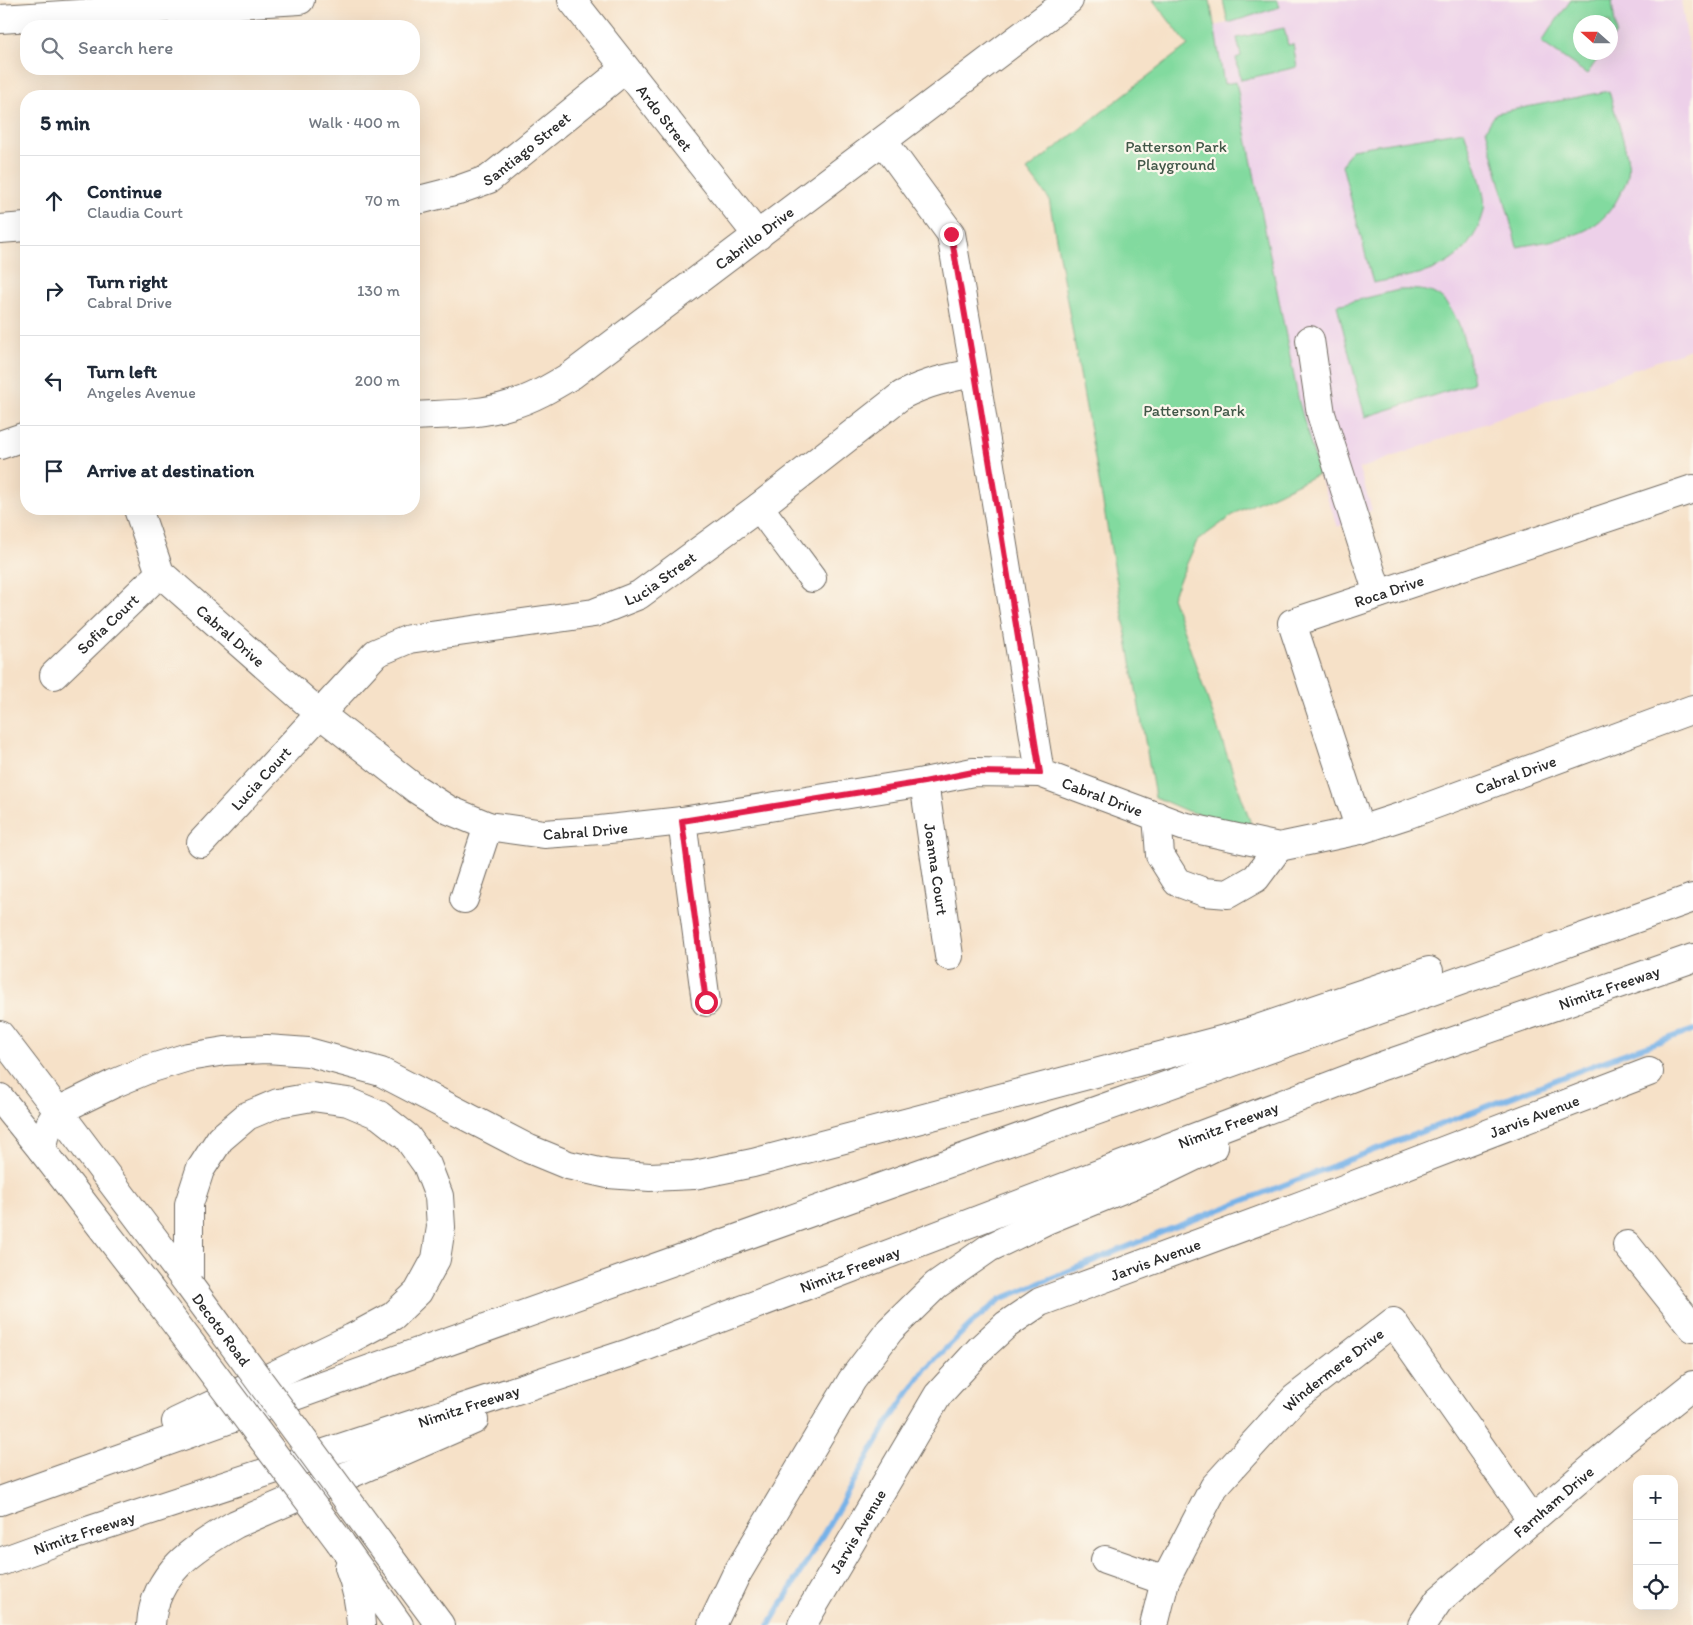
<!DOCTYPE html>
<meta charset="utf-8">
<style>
:root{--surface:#fff;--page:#f2f2f3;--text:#1f2937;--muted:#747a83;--line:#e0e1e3}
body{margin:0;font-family:Itim,sans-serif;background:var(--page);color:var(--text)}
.controls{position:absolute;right:15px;bottom:15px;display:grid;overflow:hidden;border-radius:10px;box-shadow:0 5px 20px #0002}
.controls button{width:45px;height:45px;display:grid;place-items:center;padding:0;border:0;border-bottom:1px solid var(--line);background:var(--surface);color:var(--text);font:25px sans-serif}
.compass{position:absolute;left:1573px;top:15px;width:45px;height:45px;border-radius:50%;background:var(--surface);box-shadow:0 5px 20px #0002;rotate:291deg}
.stop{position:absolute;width:15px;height:15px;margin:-11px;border:4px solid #e11d48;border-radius:50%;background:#fff}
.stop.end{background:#e11d48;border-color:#fff;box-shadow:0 1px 5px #0008}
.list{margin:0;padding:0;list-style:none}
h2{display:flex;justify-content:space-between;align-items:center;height:65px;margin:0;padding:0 20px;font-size:21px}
h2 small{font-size:16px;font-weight:400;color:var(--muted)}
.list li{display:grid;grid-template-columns:32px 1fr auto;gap:15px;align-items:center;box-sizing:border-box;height:90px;padding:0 20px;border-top:1px solid var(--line)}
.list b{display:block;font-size:19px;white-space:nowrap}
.list p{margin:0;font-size:16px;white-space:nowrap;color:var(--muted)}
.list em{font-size:16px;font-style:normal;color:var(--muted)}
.icon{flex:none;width:28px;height:28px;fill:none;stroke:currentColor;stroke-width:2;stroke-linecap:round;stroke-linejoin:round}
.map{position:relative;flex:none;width:1693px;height:1625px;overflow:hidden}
.search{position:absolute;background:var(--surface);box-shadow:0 5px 20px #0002;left:20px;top:20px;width:400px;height:55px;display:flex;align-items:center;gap:12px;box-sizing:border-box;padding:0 18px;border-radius:20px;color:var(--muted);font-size:19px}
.panel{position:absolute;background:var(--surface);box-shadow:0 5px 20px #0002;left:20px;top:90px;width:400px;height:425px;border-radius:20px}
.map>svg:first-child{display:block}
.built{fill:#edd0e9;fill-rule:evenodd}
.green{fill:#82da9f;stroke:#568265}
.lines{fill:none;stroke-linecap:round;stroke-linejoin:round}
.stream{stroke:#77b2e8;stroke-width:5.5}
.minor-casing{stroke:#726b62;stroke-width:30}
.major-casing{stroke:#726b62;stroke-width:30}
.highway-casing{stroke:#726b62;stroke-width:30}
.minor{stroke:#fff;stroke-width:28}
.major{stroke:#fff;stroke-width:28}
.highway{stroke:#fff;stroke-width:28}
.highway-bridge-casing{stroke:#726b62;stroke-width:30;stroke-linecap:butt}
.highway-bridge{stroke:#fff;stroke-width:28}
.route{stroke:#e11d48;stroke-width:6}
.labels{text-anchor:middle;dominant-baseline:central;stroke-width:4.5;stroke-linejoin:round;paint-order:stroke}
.street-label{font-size:16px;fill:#2b2b2b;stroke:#fbf7ec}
.park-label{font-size:16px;fill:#415748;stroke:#fbf7ec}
</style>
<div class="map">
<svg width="1693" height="1625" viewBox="0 0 1693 1625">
<rect width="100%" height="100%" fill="#fbf7ec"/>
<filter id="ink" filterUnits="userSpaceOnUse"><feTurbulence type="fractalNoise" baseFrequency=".02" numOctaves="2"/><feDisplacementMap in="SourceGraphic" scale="10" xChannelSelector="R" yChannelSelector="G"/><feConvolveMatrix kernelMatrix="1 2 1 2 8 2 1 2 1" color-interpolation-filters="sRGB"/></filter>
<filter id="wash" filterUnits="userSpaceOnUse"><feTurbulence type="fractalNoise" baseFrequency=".0096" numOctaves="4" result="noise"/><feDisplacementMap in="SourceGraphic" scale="20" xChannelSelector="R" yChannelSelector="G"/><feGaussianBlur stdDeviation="1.12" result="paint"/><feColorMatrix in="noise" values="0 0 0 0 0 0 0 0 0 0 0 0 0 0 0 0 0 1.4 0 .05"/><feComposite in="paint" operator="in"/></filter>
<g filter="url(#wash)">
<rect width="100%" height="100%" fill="#f6e1c8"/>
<path class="built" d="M 1223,0 L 1681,0 L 1693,75 L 1693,348 L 1359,469 L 1372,510 L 1338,527 L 1319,474 L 1299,402 L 1236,82 L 1224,84 L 1214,26 L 1228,23 ZM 1580,22 L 1610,22 L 1610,52 L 1580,52 Z"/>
<path class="green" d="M 1153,0 L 1210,0 L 1224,84 L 1236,82 L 1299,402 L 1319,474 L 1237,512 L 1197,541 L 1172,597 L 1251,824 L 1221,819 L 1187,811 L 1155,797 L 1049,199 L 1027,170 L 1188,45 Z
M 1223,0 L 1277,0 L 1280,7 L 1228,23 Z
M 1571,0 L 1612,0 L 1616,33 L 1611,41 L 1610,22 L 1580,22 L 1580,52 L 1602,53 L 1587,74 L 1541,42 Z
M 1284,28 L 1288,45 L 1293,44 L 1297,67 L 1241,80 L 1236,58 L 1241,56 L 1237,38 Z
M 1609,91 C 1615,114 1624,138 1628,162 C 1630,174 1626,184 1620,194 C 1598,239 1561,238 1517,247 L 1486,129 L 1496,113 Z
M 1464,131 C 1471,153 1480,175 1484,197 C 1486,209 1482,219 1477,230 C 1454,274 1417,274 1373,283 L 1342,165 L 1352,149 Z
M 1399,290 C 1408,290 1418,289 1426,291 C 1460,297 1468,356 1473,383 L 1365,417 L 1337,305 Z"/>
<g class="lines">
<path class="stream" d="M 769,1625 L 830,1523 L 887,1424 L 926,1368 L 975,1320 L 1001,1299 L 1170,1229 L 1620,1055 L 1693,1030"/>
</g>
</g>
<g filter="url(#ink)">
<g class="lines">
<g class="minor-casing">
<g id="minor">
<path id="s1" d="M 572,0 L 758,236"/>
<path d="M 0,19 L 300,0"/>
<path d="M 883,141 L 951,234 L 975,373 L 1040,773"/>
<path id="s2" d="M 414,200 L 423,199 L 458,190 L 489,179 L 625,69"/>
<path d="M 0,229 L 26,227"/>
<path d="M 1310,340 L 1321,414 L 1378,594"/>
<path id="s3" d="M 414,416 C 446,414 479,415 510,405 C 532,399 552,387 572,375 L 1069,0"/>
<path d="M 0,445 L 26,436"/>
<path d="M 759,507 L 812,578"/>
<path id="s4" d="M 138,509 L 160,573 L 320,714 L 416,789 L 449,810 L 488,826 L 544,834 L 600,830 L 682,821 L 924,782 L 973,772 L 1040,773 L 1182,826 L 1279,847 L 1360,830 L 1406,815 L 1693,709"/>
<path id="s5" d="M 54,675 L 160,573"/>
<path id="s6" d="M 924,782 L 949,956"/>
<path d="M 1157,816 L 1160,855 L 1177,882 L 1204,892 L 1228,894 L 1256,878 L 1279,847"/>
<path d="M 682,821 L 706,1002"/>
<path id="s7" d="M 1360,830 L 1292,623 L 1693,489"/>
<path id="s8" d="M 201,843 L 376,653 L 409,639 L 594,613 L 639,595 L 759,507 L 902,395 C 928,382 947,378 975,373"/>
<path d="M 464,899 L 488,826"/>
<path d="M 1627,1245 L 1693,1328"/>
<path d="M 1105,1560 L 1165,1581"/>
<path id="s9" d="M 802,1625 L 938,1395 L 981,1348 L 1006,1325 L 1040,1302 L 1302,1205 L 1649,1072"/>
<path id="s10" d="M 1154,1625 L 1165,1581 L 1214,1487 L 1295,1398 L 1393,1322 L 1532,1520"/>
<path id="s11" d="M 1422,1625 L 1439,1600 L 1622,1442 L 1693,1385"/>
</g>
</g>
<g class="major-casing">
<path id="major" d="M 0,1035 L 58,1111
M 0,1098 L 42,1150"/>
</g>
<g class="highway-casing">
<g id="highway">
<path d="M 58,1111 L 189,1285"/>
<path d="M 158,1300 L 42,1150 L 46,1133 L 51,1122 L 58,1111 L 113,1084 L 149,1069 L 188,1057 L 225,1051 L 267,1049 L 308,1052 L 381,1072 L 529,1149 L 568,1165 L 608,1174 L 650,1177 L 694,1175 L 753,1163 L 1240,1035 L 1429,971"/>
<path d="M 176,1422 L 352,1338 L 393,1316 L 418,1292 L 436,1259 L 441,1227 L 439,1196 L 427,1165 L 407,1137 L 379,1115 L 348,1102 L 312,1097 L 278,1103 L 247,1116 L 220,1139 L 200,1170 L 189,1204 L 189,1285"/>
<path d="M 0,1501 L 1693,898"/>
<path d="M 340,1542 L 399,1625"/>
<path d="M 385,1551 L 440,1625"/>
<path id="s12" d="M 0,1562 L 66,1538 L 629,1353 L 1382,1066 L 1693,958"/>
<path d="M 349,1567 C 356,1585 360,1605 361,1625"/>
<path d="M 151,1625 C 154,1573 195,1547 236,1524 L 474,1420"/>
<path d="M 712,1625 L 735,1577 L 852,1380 L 890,1330 L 936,1285 L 989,1248 L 1049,1219 L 1152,1177 L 1214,1147"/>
</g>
</g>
<use href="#minor" class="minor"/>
<use href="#major" class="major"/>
<use href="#highway" class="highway"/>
<g class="highway-bridge-casing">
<g id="highway-bridge">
<path id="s13" d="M 189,1285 L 385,1551"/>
<path d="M 158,1300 L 340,1542"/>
</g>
</g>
<use href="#highway-bridge" class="highway-bridge"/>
</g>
</g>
<g class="lines" filter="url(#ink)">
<path class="route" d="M 706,1002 L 682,821 L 924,782 L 973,772 L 1040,773 L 975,373 L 951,234"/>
</g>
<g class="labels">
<g class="street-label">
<text stroke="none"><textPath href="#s1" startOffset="150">Ardo Street</textPath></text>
<text stroke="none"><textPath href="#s2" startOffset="126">Santiago Street</textPath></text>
<text stroke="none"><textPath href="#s3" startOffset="394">Cabrillo Drive</textPath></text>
<text stroke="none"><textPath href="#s8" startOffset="556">Lucia Street</textPath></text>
<text stroke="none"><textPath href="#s7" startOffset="320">Roca Drive</textPath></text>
<text stroke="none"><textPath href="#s5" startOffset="74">Sofia Court</textPath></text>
<text stroke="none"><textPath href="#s4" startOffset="162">Cabral Drive</textPath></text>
<text stroke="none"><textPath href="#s4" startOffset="1540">Cabral Drive</textPath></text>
<text stroke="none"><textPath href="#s8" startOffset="88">Lucia Court</textPath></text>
<text stroke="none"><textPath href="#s4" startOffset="1108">Cabral Drive</textPath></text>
<text stroke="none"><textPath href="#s4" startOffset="582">Cabral Drive</textPath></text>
<text stroke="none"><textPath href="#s6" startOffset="88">Joanna Court</textPath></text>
<text stroke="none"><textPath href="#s12" startOffset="1709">Nimitz Freeway</textPath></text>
<text stroke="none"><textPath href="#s9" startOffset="934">Jarvis Avenue</textPath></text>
<text stroke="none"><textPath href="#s12" startOffset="1304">Nimitz Freeway</textPath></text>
<text stroke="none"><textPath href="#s9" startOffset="529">Jarvis Avenue</textPath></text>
<text stroke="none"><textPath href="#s12" startOffset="899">Nimitz Freeway</textPath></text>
<text stroke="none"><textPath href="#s13" startOffset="55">Decoto Road</textPath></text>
<text stroke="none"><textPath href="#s10" startOffset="319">Windermere Drive</textPath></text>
<text stroke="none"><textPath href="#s12" startOffset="494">Nimitz Freeway</textPath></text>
<text stroke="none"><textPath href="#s11" startOffset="181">Farnham Drive</textPath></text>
<text stroke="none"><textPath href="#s9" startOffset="109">Jarvis Avenue</textPath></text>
<text stroke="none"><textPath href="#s12" startOffset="89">Nimitz Freeway</textPath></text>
</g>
<g class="park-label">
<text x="1176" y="146">Patterson Park<tspan x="1176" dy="18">Playground</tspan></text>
<text x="1194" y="410">Patterson Park</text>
</g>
</g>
</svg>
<div class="controls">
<button>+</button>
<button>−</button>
<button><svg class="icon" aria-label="locate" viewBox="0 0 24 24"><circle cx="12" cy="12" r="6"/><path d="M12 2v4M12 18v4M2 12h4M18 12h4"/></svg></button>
</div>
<svg class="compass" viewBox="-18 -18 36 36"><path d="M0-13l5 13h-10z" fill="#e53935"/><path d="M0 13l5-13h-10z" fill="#747a83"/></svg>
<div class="stop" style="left:706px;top:1002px"></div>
<div class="stop end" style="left:951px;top:234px"></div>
<div class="search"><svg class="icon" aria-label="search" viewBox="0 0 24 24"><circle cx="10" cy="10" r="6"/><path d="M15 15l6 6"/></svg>Search here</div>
<section class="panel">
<h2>5 min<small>Walk · 400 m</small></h2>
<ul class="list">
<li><svg class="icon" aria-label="ahead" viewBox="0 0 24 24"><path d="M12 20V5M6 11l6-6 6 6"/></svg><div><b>Continue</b><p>Claudia Court</p></div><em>70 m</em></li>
<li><svg class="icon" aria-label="right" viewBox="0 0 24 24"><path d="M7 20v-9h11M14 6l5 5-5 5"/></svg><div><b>Turn right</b><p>Cabral Drive</p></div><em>130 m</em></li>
<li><svg class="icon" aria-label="left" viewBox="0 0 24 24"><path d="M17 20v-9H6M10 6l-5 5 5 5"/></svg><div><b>Turn left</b><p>Angeles Avenue</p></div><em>200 m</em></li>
<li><svg class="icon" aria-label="arrive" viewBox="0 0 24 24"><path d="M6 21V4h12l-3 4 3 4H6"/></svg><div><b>Arrive at destination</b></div></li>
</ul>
</section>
</div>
